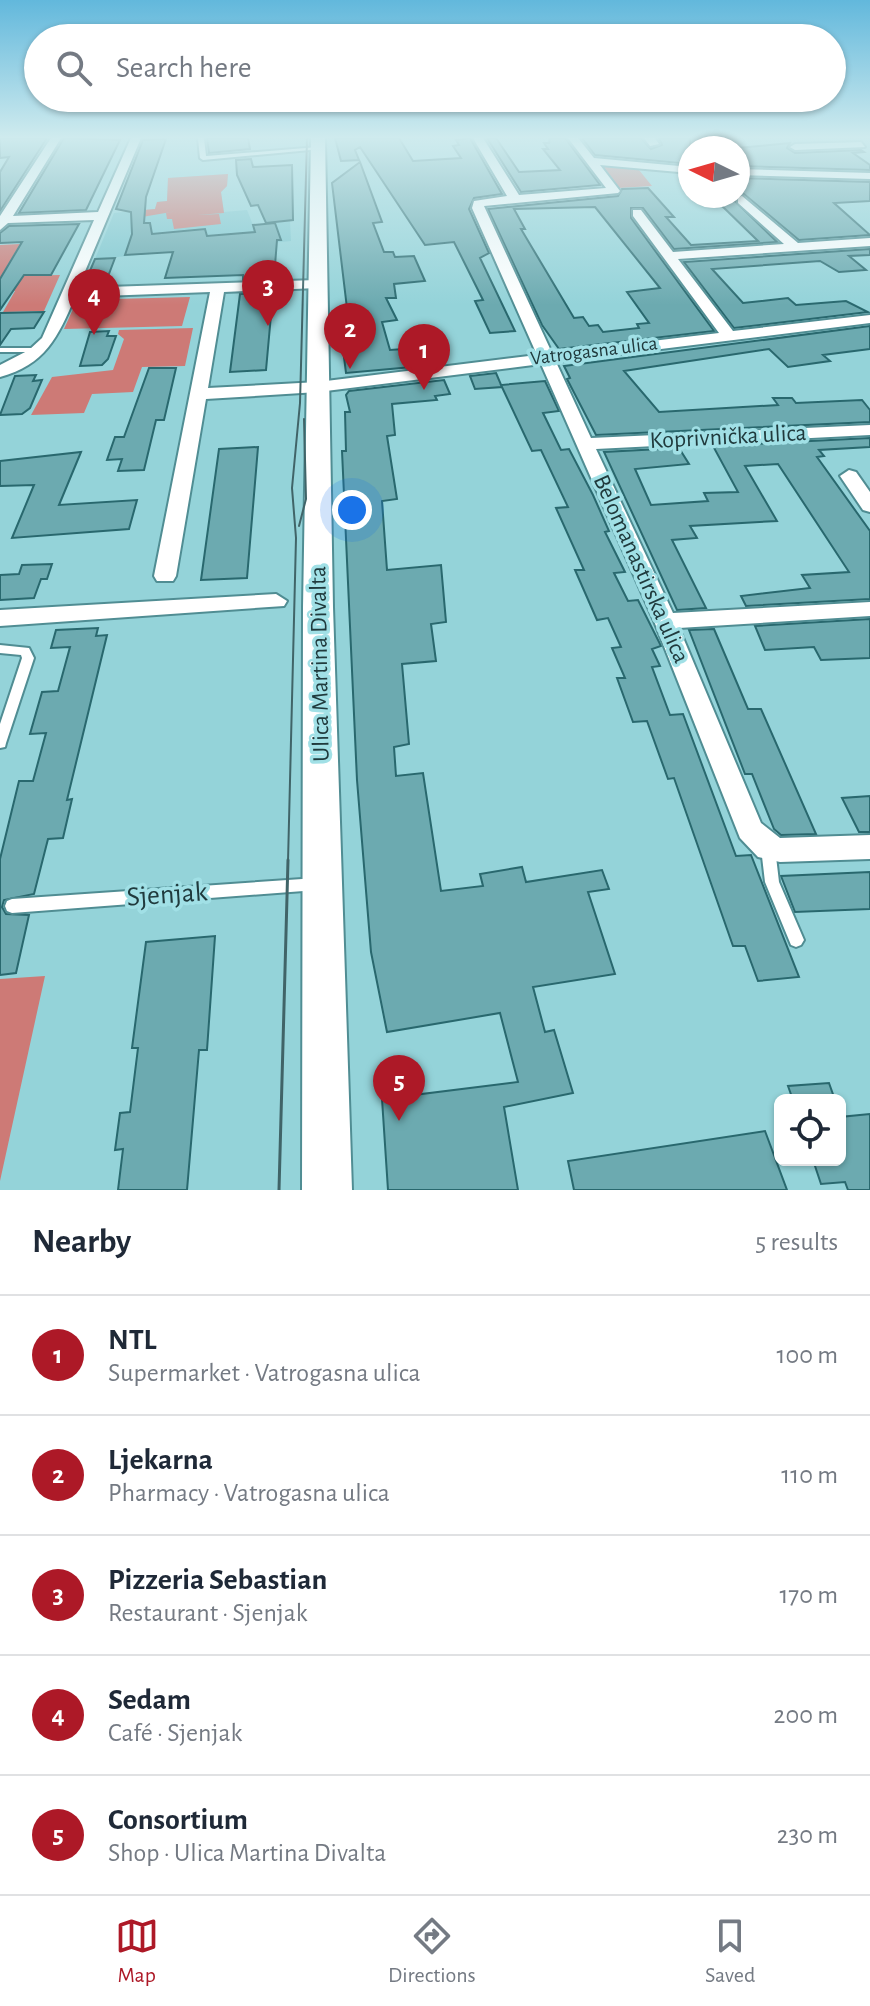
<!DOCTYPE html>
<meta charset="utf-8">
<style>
:root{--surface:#fff;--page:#f6f6f7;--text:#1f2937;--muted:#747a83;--line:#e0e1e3;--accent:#ad1927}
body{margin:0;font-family:"Alegreya Sans",sans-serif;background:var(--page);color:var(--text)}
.controls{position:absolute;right:24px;bottom:24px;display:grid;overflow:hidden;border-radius:12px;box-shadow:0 2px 6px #0004}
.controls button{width:72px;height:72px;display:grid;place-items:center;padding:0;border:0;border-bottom:2px solid var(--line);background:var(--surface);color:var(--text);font:40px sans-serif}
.compass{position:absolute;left:678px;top:136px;width:72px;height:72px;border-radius:50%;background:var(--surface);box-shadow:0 2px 6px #0004;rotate:275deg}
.you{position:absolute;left:352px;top:510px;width:28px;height:28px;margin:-20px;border:6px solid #fff;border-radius:50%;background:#1a73e8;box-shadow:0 0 0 12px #1a73e833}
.badge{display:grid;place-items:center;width:52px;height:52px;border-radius:50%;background:var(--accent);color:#fff;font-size:26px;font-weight:700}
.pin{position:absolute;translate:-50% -66px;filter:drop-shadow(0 2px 4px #0008)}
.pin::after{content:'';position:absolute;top:42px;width:28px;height:24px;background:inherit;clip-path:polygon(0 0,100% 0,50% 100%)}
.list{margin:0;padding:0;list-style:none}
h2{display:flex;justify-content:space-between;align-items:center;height:104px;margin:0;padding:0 32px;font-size:34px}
h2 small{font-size:26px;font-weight:400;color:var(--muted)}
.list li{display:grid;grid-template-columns:52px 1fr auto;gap:24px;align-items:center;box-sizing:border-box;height:120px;padding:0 32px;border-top:2px solid var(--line)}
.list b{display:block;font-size:30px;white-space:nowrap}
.list p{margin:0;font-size:26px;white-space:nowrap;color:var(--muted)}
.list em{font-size:26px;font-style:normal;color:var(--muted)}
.icon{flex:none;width:44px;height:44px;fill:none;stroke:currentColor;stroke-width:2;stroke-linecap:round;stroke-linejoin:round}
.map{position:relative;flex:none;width:870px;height:1190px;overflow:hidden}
.search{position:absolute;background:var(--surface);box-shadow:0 2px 6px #0004;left:24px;right:24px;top:24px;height:88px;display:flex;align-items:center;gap:20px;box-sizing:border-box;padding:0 28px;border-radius:44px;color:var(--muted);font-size:30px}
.sheet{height:704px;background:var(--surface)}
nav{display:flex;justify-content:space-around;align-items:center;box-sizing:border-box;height:112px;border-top:2px solid var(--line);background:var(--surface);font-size:22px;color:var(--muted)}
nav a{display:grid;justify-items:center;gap:4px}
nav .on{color:var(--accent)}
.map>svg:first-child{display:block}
.built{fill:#7fc7cf}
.green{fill:#cd7a76}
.building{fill:#6caab0;stroke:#29686e;stroke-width:2;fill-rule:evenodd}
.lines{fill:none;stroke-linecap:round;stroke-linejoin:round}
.lane-casing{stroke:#508d93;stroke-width:4}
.street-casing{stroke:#508d93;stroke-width:4}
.secondary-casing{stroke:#508d93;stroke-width:4}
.lane{fill:#fff;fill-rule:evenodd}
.street{fill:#fff;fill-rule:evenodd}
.secondary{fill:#fff;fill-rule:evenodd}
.tram-far1{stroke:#406468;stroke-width:2}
.tram{stroke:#406468;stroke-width:3}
.labels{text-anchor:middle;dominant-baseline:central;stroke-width:7;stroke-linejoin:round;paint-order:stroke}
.far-street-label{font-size:20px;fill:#203a3d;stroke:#a1e0e6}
.street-label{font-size:24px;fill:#203a3d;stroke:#a1e0e6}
.near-street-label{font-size:28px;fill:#203a3d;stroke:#a1e0e6}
</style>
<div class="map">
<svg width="870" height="1190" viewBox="0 0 870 1190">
<rect width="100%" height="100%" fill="#94d3d9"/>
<path class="built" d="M 228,174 L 227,186 L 221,192 L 224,212 L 247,210 L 253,225 L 290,221 L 291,241 L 95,259 L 114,213 L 155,209 L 157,202 L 167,201 L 168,178 Z"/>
<path class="green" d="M 599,166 L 639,170 L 652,186 L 618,188 Z
M 228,174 L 227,186 L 221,192 L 224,213 L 197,215 L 219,214 L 221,224 L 174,229 L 172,219 L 167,219 L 166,213 L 177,211 L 142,217 L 143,210 L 155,209 L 157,202 L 167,201 L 168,178 Z
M 20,244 L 1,276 L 60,275 L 44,311 L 3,312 L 15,291 L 0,291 L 0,245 Z
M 190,297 L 182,326 L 64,329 L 77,300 Z
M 193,328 L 185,366 L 142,367 L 133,392 L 92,394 L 84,413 L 31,415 L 52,377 L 113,370 L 124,339 L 118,334 L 119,330 Z
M 45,976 L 0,1181 L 0,979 Z"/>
<path class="building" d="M 0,138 L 47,138 L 0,211 L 0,172 L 9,157 L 0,158 Z
M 64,138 L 120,140 L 86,210 L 19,213 Z
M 207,138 L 248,138 L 250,149 L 209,153 Z
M 335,138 L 399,138 L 413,161 L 461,158 L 453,146 L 459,145 L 456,140 L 470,138 L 502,194 L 474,198 L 469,209 L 489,253 L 480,258 L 515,331 L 490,333 L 475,301 L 483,300 L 454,242 L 425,245 L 360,147 L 355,150 L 359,160 L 341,161 Z
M 487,138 L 496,138 L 519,172 L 560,170 L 543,149 L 548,149 L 544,143 L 549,143 L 550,138 L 565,138 L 600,185 L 521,192 Z
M 582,138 L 641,138 L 651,149 L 662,145 L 659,138 L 690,138 L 690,164 L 595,155 Z
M 166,139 L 146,197 L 144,223 L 150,223 L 152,234 L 205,229 L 207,236 L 255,232 L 253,225 L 275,223 L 281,240 L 277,240 L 274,278 L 243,280 L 243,275 L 165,278 L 173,252 L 125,255 L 132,234 L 131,212 L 116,209 L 143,140 Z
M 790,143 L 787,148 L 795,153 L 861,150 L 864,152 L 853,153 L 870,165 L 870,170 L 738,166 L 738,148 Z
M 251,159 L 253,167 L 292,165 L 293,220 L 266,223 L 258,205 L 251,206 L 237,175 L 236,160 Z
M 360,162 L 382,222 L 373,223 L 384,252 L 393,252 L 395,257 L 414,256 L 425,281 L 394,284 L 396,298 L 386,298 L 397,320 L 382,322 L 390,350 L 418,348 L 423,366 L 346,373 L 340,326 L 349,325 L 332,183 Z
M 738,178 L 870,182 L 870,201 L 834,203 L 870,235 L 799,240 L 744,194 L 738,194 Z
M 648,188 L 674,217 L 666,217 L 691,245 L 758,241 L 718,202 L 735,201 L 777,242 L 674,249 L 643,208 L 631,208 L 631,218 L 714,331 L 559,349 L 542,325 L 488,209 L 618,196 L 622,189 ZM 595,207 L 660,288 L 627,292 L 649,323 L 637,324 L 639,328 L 603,332 L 598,325 L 589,326 L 583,317 L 574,318 L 521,229 L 525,229 L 514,209 Z
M 79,224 L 51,275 L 24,275 L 0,310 L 0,279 L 22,242 L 0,243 L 0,233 L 9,226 Z
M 870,249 L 870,255 L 849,256 L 866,270 L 839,272 L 820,261 L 712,269 L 743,303 L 788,298 L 796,305 L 846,301 L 868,312 L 734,328 L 684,262 Z
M 115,258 L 107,279 L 86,280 L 95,259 Z
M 273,293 L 266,370 L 230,372 L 240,294 Z
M 44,312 L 34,328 L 11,329 L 0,345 L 0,313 Z
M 870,326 L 870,349 L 823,355 L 830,361 L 788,367 L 769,349 L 624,371 L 659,412 L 778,405 L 773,398 L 792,398 L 796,403 L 862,400 L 870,410 L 870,422 L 596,435 L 567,379 L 570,378 L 564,366 Z
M 109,331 L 107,336 L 116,336 L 108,359 L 102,365 L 80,366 L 90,332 Z
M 149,368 L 176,368 L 164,420 L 156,420 L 144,470 L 118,471 L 122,459 L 107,460 L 115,437 L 124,437 Z
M 496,373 L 502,387 L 475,389 L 470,376 Z
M 36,375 L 33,381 L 42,380 L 30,408 L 22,414 L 0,415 L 15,376 Z
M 444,380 L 450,394 L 435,396 L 437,400 L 392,404 L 395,435 L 387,436 L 397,499 L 382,501 L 387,570 L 441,565 L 446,622 L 431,624 L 436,661 L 402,664 L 409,744 L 394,747 L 396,776 L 423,773 L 441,891 L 483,886 L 480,874 L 522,867 L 526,882 L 602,870 L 609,889 L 588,892 L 615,974 L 533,987 L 545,1032 L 554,1030 L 573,1093 L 504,1107 L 518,1190 L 388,1190 L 382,1099 L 518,1082 L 500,1013 L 387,1032 L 371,952 L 357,780 L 342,451 L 346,451 L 345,412 L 350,412 L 346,395 L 349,391 Z
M 545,381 L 559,411 L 543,413 L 561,450 L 569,449 L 593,495 L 609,531 L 605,532 L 625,572 L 614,573 L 628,601 L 638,600 L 661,646 L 652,649 L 660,666 L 652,667 L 670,715 L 683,714 L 736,856 L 751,855 L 799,977 L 758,981 L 745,946 L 733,946 L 674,778 L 668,779 L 647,721 L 633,722 L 617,678 L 625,678 L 612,648 L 621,647 L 608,618 L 597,620 L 575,570 L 584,570 L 556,508 L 568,507 L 541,450 L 532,451 L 501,385 Z
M 870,438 L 870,447 L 819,450 L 824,456 L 817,457 L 870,531 L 870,599 L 746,606 L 741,596 L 810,588 L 802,575 L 849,572 L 778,464 L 745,466 L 777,521 L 690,526 L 697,538 L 672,540 L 706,608 L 677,610 L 604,452 L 679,448 L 689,464 L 635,469 L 651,505 L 708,501 L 704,493 L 738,492 L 713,446 Z
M 258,447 L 247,578 L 201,580 L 219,449 Z
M 81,452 L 59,505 L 137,500 L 129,529 L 12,538 L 34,485 L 0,486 L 0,461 Z
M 52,564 L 47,579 L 41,579 L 34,598 L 0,600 L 0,575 L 19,574 L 22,565 Z
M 870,619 L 870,658 L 821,660 L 814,647 L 765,650 L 755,626 Z
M 98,628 L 96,636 L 107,635 L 67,800 L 72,799 L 63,838 L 48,839 L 34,894 L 4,900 L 2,907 L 6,914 L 29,915 L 16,973 L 0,975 L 0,859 L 19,781 L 33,781 L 46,733 L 30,734 L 42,692 L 58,691 L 70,647 L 51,648 L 56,630 Z
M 714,629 L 748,709 L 761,709 L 816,834 L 781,835 L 774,829 L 752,774 L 745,774 L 689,630 Z
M 870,796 L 870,832 L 859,832 L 842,798 Z
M 870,872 L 870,909 L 795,912 L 781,876 Z
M 215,936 L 207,1050 L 199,1050 L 187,1190 L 118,1190 L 123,1149 L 115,1150 L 120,1113 L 130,1112 L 138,1048 L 132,1048 L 146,942 Z
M 829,1083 L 835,1100 L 793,1100 L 788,1086 Z
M 870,1114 L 870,1190 L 848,1190 L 845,1182 L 821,1184 L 813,1160 L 840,1160 L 840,1117 Z
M 765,1131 L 787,1190 L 574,1190 L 568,1161 Z"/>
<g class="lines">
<g class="lane-casing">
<path id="lane" d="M 198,138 L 204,138 L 206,156 L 318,147 L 321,149 L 203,160 L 200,158 Z
M 0,348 L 40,348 L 44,350 L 40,352 L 0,352 Z
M 0,645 L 29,648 L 34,658 L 6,743 L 5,747 L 0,748 L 0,724 L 22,658 L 21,655 L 0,653 Z
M 768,842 L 773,844 L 775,848 L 779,882 L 804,940 L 801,945 L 796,947 L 791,945 L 765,882 L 761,848 L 763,844 Z
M 317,878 L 322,879 L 324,884 L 322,889 L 317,890 L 12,913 L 7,911 L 5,906 L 7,901 L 12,899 Z"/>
</g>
<g class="street-casing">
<path id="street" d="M 51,138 L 61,138 L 13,216 L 98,212 L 131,138 L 141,138 L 78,288 L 317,280 L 324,284 L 317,288 L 224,292 L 208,388 L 318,382 L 537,355 L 472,208 L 474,201 L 507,196 L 473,138 L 483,138 L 519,195 L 606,188 L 568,138 L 578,138 L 594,158 L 690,167 L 690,173 L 600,165 L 620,191 L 618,193 L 484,206 L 552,353 L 719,333 L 633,216 L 633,210 L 641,210 L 673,252 L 784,244 L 738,203 L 738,197 L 742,196 L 798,243 L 870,238 L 870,246 L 678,259 L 733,331 L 870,315 L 870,323 L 556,362 L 591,438 L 870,425 L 870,435 L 596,449 L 673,613 L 870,602 L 870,616 L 679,628 L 761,823 L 780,838 L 870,835 L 870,859 L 780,862 L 758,857 L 740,838 L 654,621 L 541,364 L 318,392 L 206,399 L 176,576 L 173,581 L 157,581 L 154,576 L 210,292 L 75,297 C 58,337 45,365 0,377 L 0,365 L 29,350 L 42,338 L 94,220 L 8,223 L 0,230 L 0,216 Z
M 644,138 L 655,138 L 659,144 L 650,146 Z
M 707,138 L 717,138 L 723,148 L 713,148 Z
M 861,142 L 865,147 L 795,150 L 790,147 L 795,144 Z
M 738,169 L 870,173 L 870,179 L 738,175 Z
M 849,470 L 856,472 L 870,492 L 870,512 L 863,510 L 840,476 Z
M 276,594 L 287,601 L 284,606 L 0,626 L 0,610 Z"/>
</g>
<g class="secondary-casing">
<path id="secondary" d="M 311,138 L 325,138 L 333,607 L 352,1190 L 302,1190 L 303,607 Z"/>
</g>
<use href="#lane" class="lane"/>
<use href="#street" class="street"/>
<use href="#secondary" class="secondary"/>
<path class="tram-far1" d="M 299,526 L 306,499 L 304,419
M 288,862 L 296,538 L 292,488 L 300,403 L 307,138"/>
<path class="tram" d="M 279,1190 L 288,860"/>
</g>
<linearGradient id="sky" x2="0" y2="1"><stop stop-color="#62b8dc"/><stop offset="0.45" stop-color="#cfebee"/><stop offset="1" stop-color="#cfebee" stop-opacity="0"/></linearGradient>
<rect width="870" height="305" fill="url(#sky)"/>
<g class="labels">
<g class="far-street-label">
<text transform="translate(594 351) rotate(-7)">Vatrogasna ulica</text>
</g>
<g class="street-label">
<text transform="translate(728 437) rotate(-3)">Koprivnička ulica</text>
<text transform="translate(641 569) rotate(66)">Belomanastirska ulica</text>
<text transform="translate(320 664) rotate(-91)">Ulica Martina Divalta</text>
</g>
<g class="near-street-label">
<text transform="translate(167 895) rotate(-4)">Sjenjak</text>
</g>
</g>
</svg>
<div class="controls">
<button><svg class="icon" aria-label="locate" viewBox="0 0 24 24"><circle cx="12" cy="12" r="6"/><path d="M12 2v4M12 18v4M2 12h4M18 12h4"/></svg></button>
</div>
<svg class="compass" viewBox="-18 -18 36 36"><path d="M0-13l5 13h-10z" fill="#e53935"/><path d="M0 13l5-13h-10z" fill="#747a83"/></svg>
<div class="you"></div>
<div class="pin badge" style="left:424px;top:390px">1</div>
<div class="pin badge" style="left:350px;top:369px">2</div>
<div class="pin badge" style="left:268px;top:326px">3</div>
<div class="pin badge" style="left:94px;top:335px">4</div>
<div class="pin badge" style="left:399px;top:1121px">5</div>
<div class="search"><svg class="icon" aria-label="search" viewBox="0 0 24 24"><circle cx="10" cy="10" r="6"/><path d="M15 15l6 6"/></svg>Search here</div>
</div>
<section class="sheet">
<h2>Nearby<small>5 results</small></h2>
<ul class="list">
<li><span class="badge">1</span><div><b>NTL</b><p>Supermarket · Vatrogasna ulica</p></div><em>100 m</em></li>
<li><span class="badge">2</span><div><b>Ljekarna</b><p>Pharmacy · Vatrogasna ulica</p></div><em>110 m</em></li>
<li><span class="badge">3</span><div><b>Pizzeria Sebastian</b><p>Restaurant · Sjenjak</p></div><em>170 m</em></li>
<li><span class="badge">4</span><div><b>Sedam</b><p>Café · Sjenjak</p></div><em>200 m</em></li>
<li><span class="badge">5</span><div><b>Consortium</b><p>Shop · Ulica Martina Divalta</p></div><em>230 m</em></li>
</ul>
</section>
<nav>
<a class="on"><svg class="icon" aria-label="map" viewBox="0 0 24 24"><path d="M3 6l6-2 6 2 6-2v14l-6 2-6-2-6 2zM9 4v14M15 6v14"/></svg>Map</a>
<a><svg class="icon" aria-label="directions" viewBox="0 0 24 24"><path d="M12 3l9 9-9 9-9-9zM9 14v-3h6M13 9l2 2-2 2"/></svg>Directions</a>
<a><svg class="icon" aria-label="saved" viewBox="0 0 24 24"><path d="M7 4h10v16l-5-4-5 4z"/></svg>Saved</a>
</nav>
